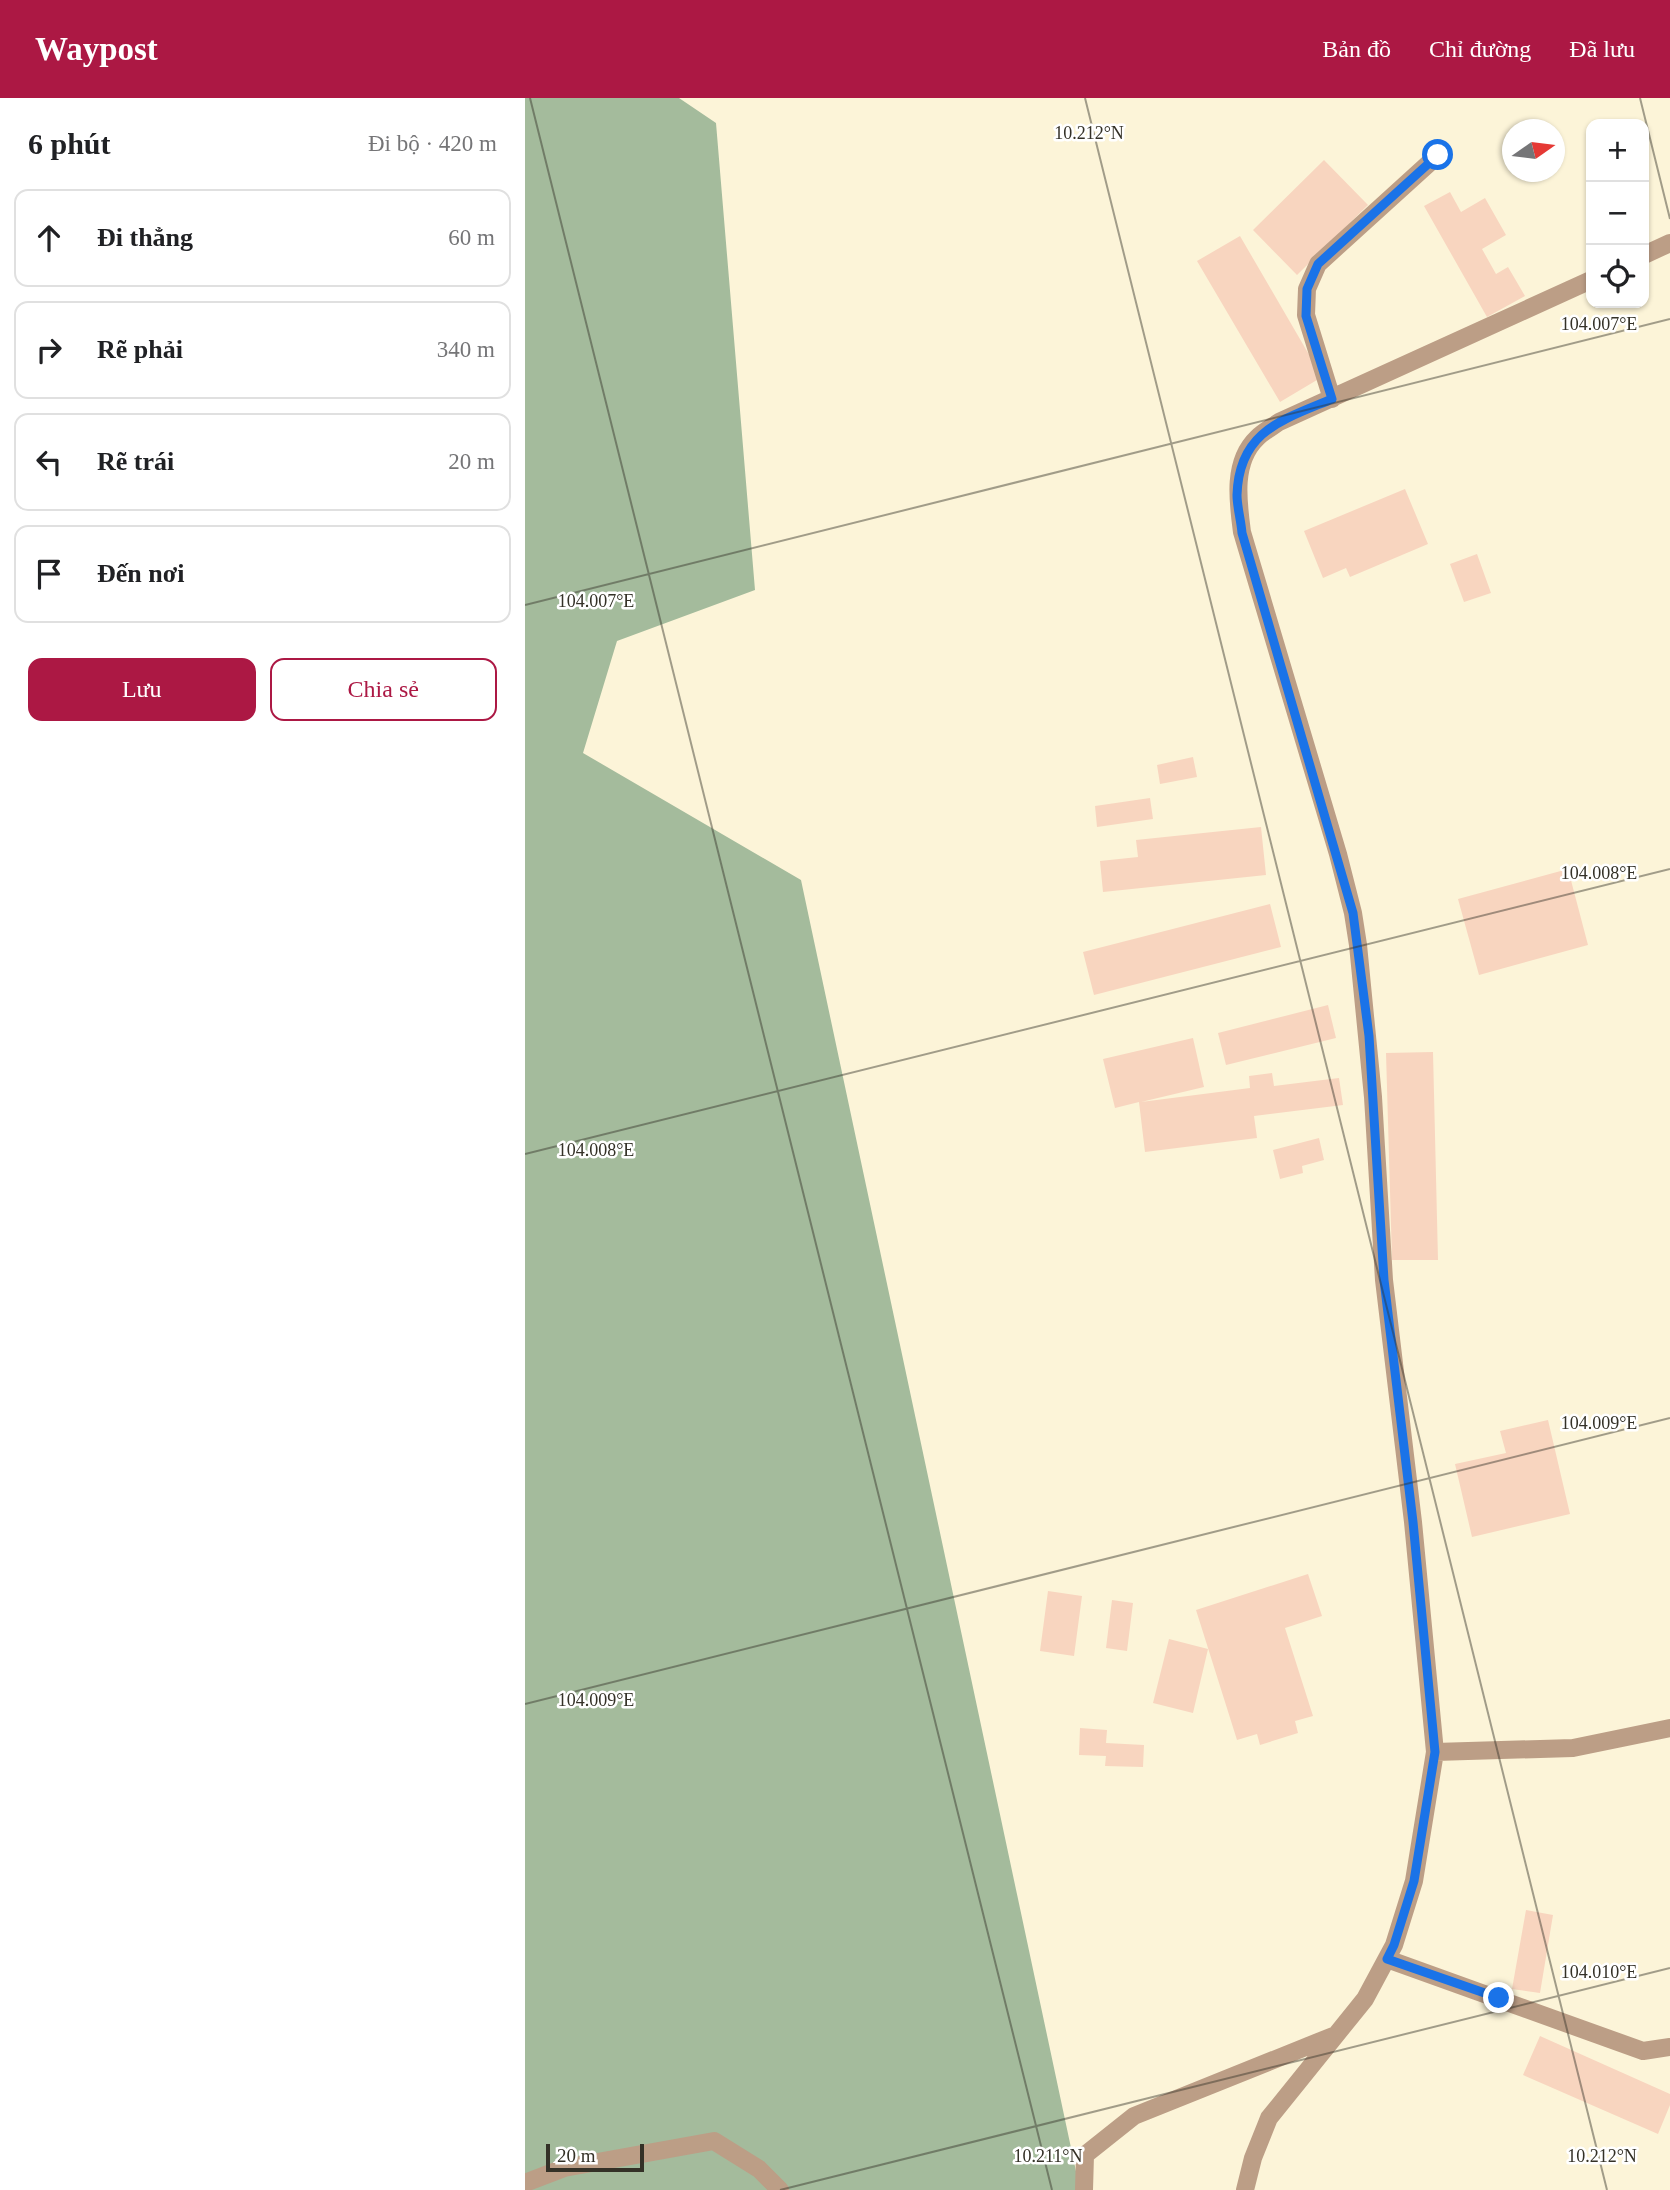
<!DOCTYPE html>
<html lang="vi">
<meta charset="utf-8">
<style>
:root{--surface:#fff;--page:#f6f6f6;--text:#202124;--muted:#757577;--line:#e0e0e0;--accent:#ac1844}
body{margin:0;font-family:"Times New Roman",serif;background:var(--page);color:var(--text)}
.controls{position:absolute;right:21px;top:21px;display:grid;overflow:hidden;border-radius:14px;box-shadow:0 2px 5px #0004}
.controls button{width:63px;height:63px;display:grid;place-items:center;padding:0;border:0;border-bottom:2px solid var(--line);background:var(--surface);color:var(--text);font:35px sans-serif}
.compass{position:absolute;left:977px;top:21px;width:63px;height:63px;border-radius:50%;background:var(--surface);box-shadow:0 2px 5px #0004;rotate:76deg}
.scale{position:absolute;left:21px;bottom:18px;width:98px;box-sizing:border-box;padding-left:7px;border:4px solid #343127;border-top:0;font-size:19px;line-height:24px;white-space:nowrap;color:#343127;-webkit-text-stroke:5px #fff;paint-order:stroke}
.stop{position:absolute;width:21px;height:21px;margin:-16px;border:5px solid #1a73e8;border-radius:50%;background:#fff}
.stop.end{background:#1a73e8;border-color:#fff;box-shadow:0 2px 7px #0008}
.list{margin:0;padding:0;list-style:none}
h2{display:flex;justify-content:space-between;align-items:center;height:91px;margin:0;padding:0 28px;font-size:30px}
h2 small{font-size:23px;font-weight:400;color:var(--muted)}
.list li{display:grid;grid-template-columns:46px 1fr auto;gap:21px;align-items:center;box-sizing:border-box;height:98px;margin:0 14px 14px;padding:0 14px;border:2px solid var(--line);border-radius:14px}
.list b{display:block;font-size:26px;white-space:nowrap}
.list em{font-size:23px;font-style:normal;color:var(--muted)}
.actions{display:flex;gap:14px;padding:21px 28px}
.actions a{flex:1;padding:16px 0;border:2px solid var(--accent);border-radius:14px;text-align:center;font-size:24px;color:var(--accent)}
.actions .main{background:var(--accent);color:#fff}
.icon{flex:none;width:38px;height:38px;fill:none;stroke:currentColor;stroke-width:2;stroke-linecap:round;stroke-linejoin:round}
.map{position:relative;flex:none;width:1145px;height:2092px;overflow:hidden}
header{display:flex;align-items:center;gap:42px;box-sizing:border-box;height:98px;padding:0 35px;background:var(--accent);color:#fff}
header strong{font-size:33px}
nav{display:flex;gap:38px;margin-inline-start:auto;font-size:24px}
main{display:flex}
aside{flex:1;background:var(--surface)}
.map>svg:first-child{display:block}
.forest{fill:#a4bb9c}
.building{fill:#f8d5bf}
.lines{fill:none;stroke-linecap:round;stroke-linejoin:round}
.minor{stroke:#bc9e86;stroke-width:18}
.route{stroke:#1a73e8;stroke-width:9}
.ticks{fill:none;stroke:#343127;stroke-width:2;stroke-opacity:0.45}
.ticks-label{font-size:18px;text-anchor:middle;fill:#343127;stroke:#fff;stroke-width:5;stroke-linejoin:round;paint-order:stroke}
</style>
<header>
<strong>Waypost</strong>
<nav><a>Bản đồ</a><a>Chỉ đường</a><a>Đã lưu</a></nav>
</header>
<main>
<aside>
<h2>6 phút<small>Đi bộ · 420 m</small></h2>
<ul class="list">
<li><svg class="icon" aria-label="ahead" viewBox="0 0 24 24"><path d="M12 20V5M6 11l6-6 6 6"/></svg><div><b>Đi thẳng</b></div><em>60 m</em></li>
<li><svg class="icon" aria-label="right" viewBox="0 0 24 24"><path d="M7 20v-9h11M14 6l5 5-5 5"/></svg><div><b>Rẽ phải</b></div><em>340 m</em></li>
<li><svg class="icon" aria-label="left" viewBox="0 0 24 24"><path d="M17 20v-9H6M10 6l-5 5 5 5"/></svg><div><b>Rẽ trái</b></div><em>20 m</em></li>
<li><svg class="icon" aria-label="arrive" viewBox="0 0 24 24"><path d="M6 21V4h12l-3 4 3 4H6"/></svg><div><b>Đến nơi</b></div></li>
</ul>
<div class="actions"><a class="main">Lưu</a><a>Chia sẻ</a></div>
</aside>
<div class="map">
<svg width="1145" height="2092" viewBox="0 0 1145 2092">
<rect width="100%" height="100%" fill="#fcf4d8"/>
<path class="forest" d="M 0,0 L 154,0 L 191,25 L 230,492 L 92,543 L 58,655 L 276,782 L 555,2092 L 0,2092 Z"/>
<path class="building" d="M 799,62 L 843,107 L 772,177 L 728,132 Z
M 925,94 L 936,114 L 960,100 L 981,137 L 957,151 L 971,176 L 983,169 L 1000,198 L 962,219 L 899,108 Z
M 715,138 L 797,279 L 755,304 L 672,163 Z
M 880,391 L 903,446 L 825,479 L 821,470 L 798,480 L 779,433 Z
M 952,456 L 966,495 L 939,504 L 925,466 Z
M 668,659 L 672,679 L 635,686 L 632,667 Z
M 625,700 L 628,721 L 572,729 L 570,708 Z
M 736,729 L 741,777 L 578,794 L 575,763 L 613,759 L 611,742 Z
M 1043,771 L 1063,847 L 954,877 L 933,801 Z
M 745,806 L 756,849 L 569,897 L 558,854 Z
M 803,907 L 811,940 L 701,967 L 693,935 Z
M 668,940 L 679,989 L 616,1004 L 725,990 L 724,978 L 747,975 L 749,988 L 814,980 L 818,1007 L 729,1018 L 732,1040 L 620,1054 L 614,1004 L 590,1010 L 578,961 Z
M 908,954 L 913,1162 L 867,1162 L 861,955 Z
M 794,1040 L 799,1062 L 777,1068 L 778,1075 L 755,1081 L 748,1052 Z
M 1023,1322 L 1045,1416 L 947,1439 L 930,1366 L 981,1355 L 975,1333 Z
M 783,1476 L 797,1518 L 760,1530 L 788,1618 L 770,1623 L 773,1635 L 735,1647 L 732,1636 L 712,1642 L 671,1512 Z
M 523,1493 L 557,1498 L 549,1558 L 515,1553 Z
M 587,1502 L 608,1505 L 602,1553 L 581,1550 Z
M 644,1541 L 683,1551 L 668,1615 L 628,1605 Z
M 555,1630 L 582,1632 L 581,1645 L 619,1647 L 618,1669 L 580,1668 L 581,1658 L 554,1657 Z
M 1001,1812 L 1028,1817 L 1015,1895 L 987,1891 Z
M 1015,1938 L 1145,1996 L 1145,2007 L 1133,2036 L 998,1977 Z"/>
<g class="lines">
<path class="minor" d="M 1119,157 L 1145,145
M 807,301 L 781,217 L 782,191 L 793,166 L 913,57
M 910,1654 L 1048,1650 L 1145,1630
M 862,1861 L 1118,1953 L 1145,1949
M 0,2085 L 39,2070 L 189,2043 L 234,2071 L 255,2092
M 559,2092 L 560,2057 L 609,2018 L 808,1938
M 720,2092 L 728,2060 L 744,2020 L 840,1901 L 869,1847 L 889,1783 L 910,1654 L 888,1424 L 859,1182 L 848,999 L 833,847 L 828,815 L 813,756 L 717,434 C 713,404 707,364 732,340 C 738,334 747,329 754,324 L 1066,182"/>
</g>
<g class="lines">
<path class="route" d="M 913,57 L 793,166 L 782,191 L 781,218 L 807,301 C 757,322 714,333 712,397 C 712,409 716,422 717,435 L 828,815 L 844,938 L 859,1182 L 888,1424 L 910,1654 L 889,1783 L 869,1847 L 862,1861 L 974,1900"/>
</g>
<path class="ticks" d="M 5,0 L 527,2092M 560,0 L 1082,2092M 1115,0 L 1145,121M 0,507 L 1145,221M 0,1056 L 1145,771M 0,1606 L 1145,1320M 255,2092 L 1145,1870"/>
<g class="ticks-label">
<text x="564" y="41">10.212°N</text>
<text x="1074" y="232">104.007°E</text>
<text x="71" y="509">104.007°E</text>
<text x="1074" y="781">104.008°E</text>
<text x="71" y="1058">104.008°E</text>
<text x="1074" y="1331">104.009°E</text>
<text x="71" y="1608">104.009°E</text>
<text x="1074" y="1880">104.010°E</text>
<text x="523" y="2064">10.211°N</text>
<text x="1077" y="2064">10.212°N</text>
</g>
</svg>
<div class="controls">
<button>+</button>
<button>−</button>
<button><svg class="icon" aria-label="locate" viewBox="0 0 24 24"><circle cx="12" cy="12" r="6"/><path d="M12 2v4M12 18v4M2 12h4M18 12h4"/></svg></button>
</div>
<svg class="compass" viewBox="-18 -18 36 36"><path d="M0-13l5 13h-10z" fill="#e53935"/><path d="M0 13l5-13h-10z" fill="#757577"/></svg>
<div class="scale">20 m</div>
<div class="stop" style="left:913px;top:57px"></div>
<div class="stop end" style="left:974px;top:1900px"></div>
</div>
</main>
